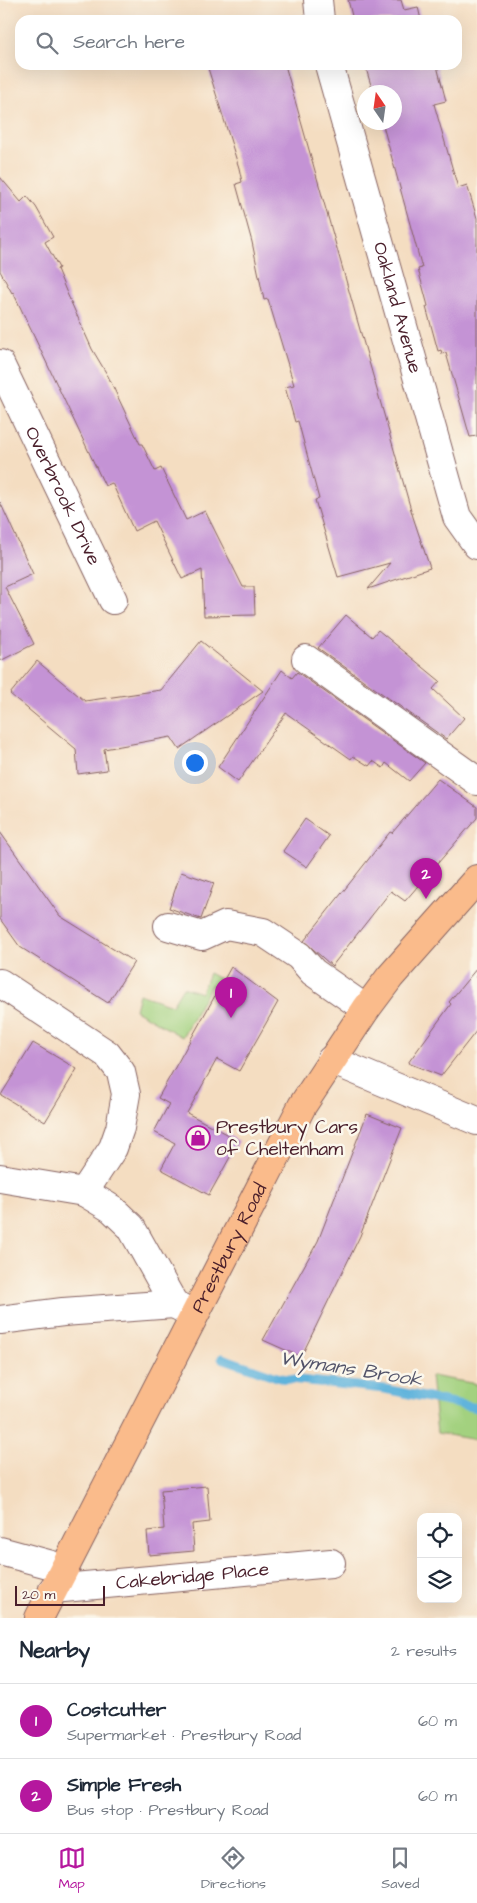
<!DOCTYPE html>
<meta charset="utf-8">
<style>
:root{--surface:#fff;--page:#f6f6f7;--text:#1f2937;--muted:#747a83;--line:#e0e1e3;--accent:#b5179e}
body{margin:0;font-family:"Architects Daughter",sans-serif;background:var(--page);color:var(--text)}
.controls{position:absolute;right:15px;bottom:15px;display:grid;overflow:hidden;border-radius:10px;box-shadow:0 5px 20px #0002}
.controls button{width:45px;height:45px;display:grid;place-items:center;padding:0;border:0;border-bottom:1px solid var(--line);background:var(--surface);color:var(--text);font:25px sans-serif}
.compass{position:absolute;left:357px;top:85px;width:45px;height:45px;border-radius:50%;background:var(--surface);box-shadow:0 5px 20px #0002;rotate:347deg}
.scale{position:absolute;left:15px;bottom:12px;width:90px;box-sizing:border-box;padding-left:5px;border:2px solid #4a1f2b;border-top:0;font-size:14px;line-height:18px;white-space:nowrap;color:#4a1f2b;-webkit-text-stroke:4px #fbf7ec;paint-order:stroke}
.you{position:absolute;left:194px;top:762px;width:18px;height:18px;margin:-12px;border:4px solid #fff;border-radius:50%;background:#1a73e8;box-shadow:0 0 0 8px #1a73e833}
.badge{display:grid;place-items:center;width:32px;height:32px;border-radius:50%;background:var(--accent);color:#fff;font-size:16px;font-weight:700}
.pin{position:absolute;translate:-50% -41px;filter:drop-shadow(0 1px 2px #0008)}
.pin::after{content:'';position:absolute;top:26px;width:18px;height:15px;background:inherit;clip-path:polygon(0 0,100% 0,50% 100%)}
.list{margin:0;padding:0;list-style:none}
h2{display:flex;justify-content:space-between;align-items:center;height:65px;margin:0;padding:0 20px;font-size:21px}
h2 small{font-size:16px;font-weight:400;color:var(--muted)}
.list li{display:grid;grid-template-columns:32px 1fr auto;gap:15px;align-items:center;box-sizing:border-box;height:75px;padding:0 20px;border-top:1px solid var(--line)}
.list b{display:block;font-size:19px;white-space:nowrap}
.list p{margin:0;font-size:16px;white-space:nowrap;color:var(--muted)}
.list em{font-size:16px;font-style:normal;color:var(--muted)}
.icon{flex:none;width:28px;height:28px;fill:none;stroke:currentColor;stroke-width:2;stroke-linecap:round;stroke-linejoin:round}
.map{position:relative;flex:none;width:477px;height:1618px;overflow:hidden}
.search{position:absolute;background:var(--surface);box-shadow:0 5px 20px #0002;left:15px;right:15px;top:15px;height:55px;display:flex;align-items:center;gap:12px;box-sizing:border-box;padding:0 18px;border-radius:15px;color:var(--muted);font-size:19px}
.sheet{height:215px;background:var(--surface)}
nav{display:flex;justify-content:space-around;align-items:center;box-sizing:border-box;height:70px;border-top:1px solid var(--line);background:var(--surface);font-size:14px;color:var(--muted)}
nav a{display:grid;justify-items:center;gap:2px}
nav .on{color:var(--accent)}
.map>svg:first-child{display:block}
.green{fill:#a3d17f;stroke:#767855}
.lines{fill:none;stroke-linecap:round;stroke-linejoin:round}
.stream{stroke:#60b4dc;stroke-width:9}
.building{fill:#c493d5}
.minor-casing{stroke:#866260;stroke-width:30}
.major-casing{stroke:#866260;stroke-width:30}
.minor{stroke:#fff;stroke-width:28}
.major{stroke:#fabb8b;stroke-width:28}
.labels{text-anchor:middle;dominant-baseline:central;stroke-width:5;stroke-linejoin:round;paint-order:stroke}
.street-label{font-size:19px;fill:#4a1f2b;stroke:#fbf7ec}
.poi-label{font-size:19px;fill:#4a1f2b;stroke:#fbf7ec;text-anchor:start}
.water-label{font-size:20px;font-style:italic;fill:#525369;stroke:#fbf7ec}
</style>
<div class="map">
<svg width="477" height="1618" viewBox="0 0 477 1618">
<rect width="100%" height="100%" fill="#fbf7ec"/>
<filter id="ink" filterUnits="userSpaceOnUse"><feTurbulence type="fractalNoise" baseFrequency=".02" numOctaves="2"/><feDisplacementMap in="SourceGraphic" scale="10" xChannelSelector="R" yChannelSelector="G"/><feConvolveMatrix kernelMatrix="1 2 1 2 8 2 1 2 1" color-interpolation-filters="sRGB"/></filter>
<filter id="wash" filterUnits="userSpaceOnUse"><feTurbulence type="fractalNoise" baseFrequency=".0096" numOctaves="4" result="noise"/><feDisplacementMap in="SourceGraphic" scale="20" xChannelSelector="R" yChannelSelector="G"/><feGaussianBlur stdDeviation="1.12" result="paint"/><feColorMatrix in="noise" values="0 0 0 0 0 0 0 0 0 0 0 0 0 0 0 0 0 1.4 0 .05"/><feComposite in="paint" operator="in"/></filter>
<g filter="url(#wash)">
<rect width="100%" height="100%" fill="#f4ddc1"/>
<path class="green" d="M 209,973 L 229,984 L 225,992 L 211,985 L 182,1037 L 135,1010 L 139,994 L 172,1005 L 183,987 L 201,993 Z
M 431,1376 L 477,1384 L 477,1440 L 437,1433 Z"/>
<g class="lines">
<path class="stream" d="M 222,1358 L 280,1378 L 385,1389 L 477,1408"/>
</g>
<g id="blocks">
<path class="building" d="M 348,0 L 401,0 L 404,10 L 418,7 L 421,20 L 353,20 Z
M 207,65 L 285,65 L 413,517 L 430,568 L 368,589 L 390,563 L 338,577 L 315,500 L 319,499 L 298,421 L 295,422 L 285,387 L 294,385 L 268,299 L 264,300 L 252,242 L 236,184 L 242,182 L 239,168 Z
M 365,65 L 437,66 L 446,101 L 434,104 L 458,188 L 467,185 L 477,218 L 477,436 L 470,437 L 446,353 L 442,354 L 441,350 L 438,351 L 426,307 L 428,306 L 418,269 L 422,268 L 382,122 L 394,122 L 394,92 L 373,92 Z
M 0,177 L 21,202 L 27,196 L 36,207 L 53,237 L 45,242 L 59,268 L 57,269 L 66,291 L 92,349 L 108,376 L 140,444 L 142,444 L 155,471 L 161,468 L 186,520 L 205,511 L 243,587 L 254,587 L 255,615 L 204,616 L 202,570 L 182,579 L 154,521 L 134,531 L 112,483 L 105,486 L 13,292 L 12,293 L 0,271 Z
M 0,502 L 33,574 L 5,587 L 34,644 L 0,661 Z
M 346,615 L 372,637 L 378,630 L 440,681 L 433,689 L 464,718 L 446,739 L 318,648 Z
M 201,641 L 263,691 L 179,749 L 171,737 L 104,749 L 107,770 L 78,774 L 76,749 L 10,694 L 37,661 L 85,701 L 161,690 Z
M 282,670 L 292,678 L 297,672 L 425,763 L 409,781 L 386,763 L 383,768 L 373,761 L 369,766 L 353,756 L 351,759 L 286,713 L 238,782 L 218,767 Z
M 438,779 L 477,807 L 477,818 L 405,901 L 391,891 L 332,966 L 304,941 L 390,832 L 392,833 Z
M 305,819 L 329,836 L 307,867 L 283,851 Z
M 0,832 L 60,916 L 134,962 L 108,1003 L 20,947 L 0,919 Z
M 181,872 L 214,883 L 201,919 L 169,908 Z
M 231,967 L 278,1002 L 239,1071 L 217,1059 L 187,1113 L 239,1141 L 209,1195 L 161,1169 L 175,1143 L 154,1132 L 169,1104 L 158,1098 Z
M 477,968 L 477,1030 L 441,1076 L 408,1063 L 451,1004 L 449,1002 Z
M 33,1043 L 77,1069 L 45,1122 L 1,1095 Z
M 367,1114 L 402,1128 L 360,1236 L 301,1357 L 263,1340 L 318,1241 Z
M 207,1486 L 210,1522 L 192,1524 L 194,1551 L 149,1555 L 147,1531 L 164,1529 L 161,1490 Z"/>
</g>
</g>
<g filter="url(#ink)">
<use href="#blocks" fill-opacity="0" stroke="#866260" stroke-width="1"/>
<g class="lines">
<g class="minor-casing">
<g id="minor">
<path d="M 318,0 L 320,20"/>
<path id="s1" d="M 329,65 L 457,517 L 477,545"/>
<path id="s2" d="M 0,364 L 113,600"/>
<path d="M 306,659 L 477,781"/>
<path d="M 168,926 L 202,936 L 226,925 L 263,932 L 299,956 L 313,972 L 366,1009"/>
<path d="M 0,983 L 107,1054 L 121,1072 L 126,1094 L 120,1128 L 113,1148 L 84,1192 L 112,1209 L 131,1227 L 174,1304 L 193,1314"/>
<path d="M 331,1060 L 477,1121"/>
<path d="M 0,1178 L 84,1192"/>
<path d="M 0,1320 L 63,1312 L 174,1304"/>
<path d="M 0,1551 L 63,1568"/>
<path id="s3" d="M 53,1589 L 331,1563"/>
</g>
</g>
<g class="major-casing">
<g id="major">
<path id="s4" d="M 39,1618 L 302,1106 L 366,1009 L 390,977 L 477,879"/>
</g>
</g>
<use href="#minor" class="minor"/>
<use href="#major" class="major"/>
</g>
</g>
<defs>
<g id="shop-ring" transform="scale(1.25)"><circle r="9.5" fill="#fbf7ec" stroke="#b5179e" stroke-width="1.5"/><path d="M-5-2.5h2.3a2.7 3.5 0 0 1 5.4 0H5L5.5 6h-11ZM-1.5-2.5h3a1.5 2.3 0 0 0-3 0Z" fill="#b5179e"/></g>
</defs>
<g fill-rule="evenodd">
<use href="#shop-ring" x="198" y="1138"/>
</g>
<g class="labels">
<g class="street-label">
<text stroke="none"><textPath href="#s1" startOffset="252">Oakland Avenue</textPath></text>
<text stroke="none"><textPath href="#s2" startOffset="146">Overbrook Drive</textPath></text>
<text stroke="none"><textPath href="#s4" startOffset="416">Prestbury Road</textPath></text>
<text stroke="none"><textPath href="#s3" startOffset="140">Cakebridge Place</textPath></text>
</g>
<g class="poi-label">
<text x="216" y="1127">Prestbury Cars<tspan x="216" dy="22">of Cheltenham</tspan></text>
</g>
<g class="water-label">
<text transform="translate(351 1369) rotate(9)">Wymans Brook</text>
</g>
</g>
</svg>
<div class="controls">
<button><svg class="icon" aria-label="locate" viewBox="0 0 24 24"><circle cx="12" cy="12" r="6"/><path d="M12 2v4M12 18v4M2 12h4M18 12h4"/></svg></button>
<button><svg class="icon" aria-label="layers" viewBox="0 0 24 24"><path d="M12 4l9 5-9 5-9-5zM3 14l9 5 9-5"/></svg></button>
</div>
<svg class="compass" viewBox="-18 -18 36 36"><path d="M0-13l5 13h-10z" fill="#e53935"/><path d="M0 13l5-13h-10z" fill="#747a83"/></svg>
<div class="scale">20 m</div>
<div class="you"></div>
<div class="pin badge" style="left:231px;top:1018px">1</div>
<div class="pin badge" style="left:426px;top:899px">2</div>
<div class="search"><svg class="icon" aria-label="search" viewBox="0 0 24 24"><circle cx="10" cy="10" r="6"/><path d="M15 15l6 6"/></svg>Search here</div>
</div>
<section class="sheet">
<h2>Nearby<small>2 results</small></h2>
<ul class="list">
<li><span class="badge">1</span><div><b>Costcutter</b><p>Supermarket · Prestbury Road</p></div><em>60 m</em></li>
<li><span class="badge">2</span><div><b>Simple Fresh</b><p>Bus stop · Prestbury Road</p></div><em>60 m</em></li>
</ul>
</section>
<nav>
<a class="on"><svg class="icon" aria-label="map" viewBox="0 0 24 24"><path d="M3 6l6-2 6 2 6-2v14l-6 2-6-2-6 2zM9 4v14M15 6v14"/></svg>Map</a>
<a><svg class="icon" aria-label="directions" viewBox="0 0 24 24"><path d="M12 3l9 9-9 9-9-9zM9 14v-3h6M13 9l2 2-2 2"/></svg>Directions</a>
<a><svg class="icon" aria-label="saved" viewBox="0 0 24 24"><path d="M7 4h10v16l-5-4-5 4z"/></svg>Saved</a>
</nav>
